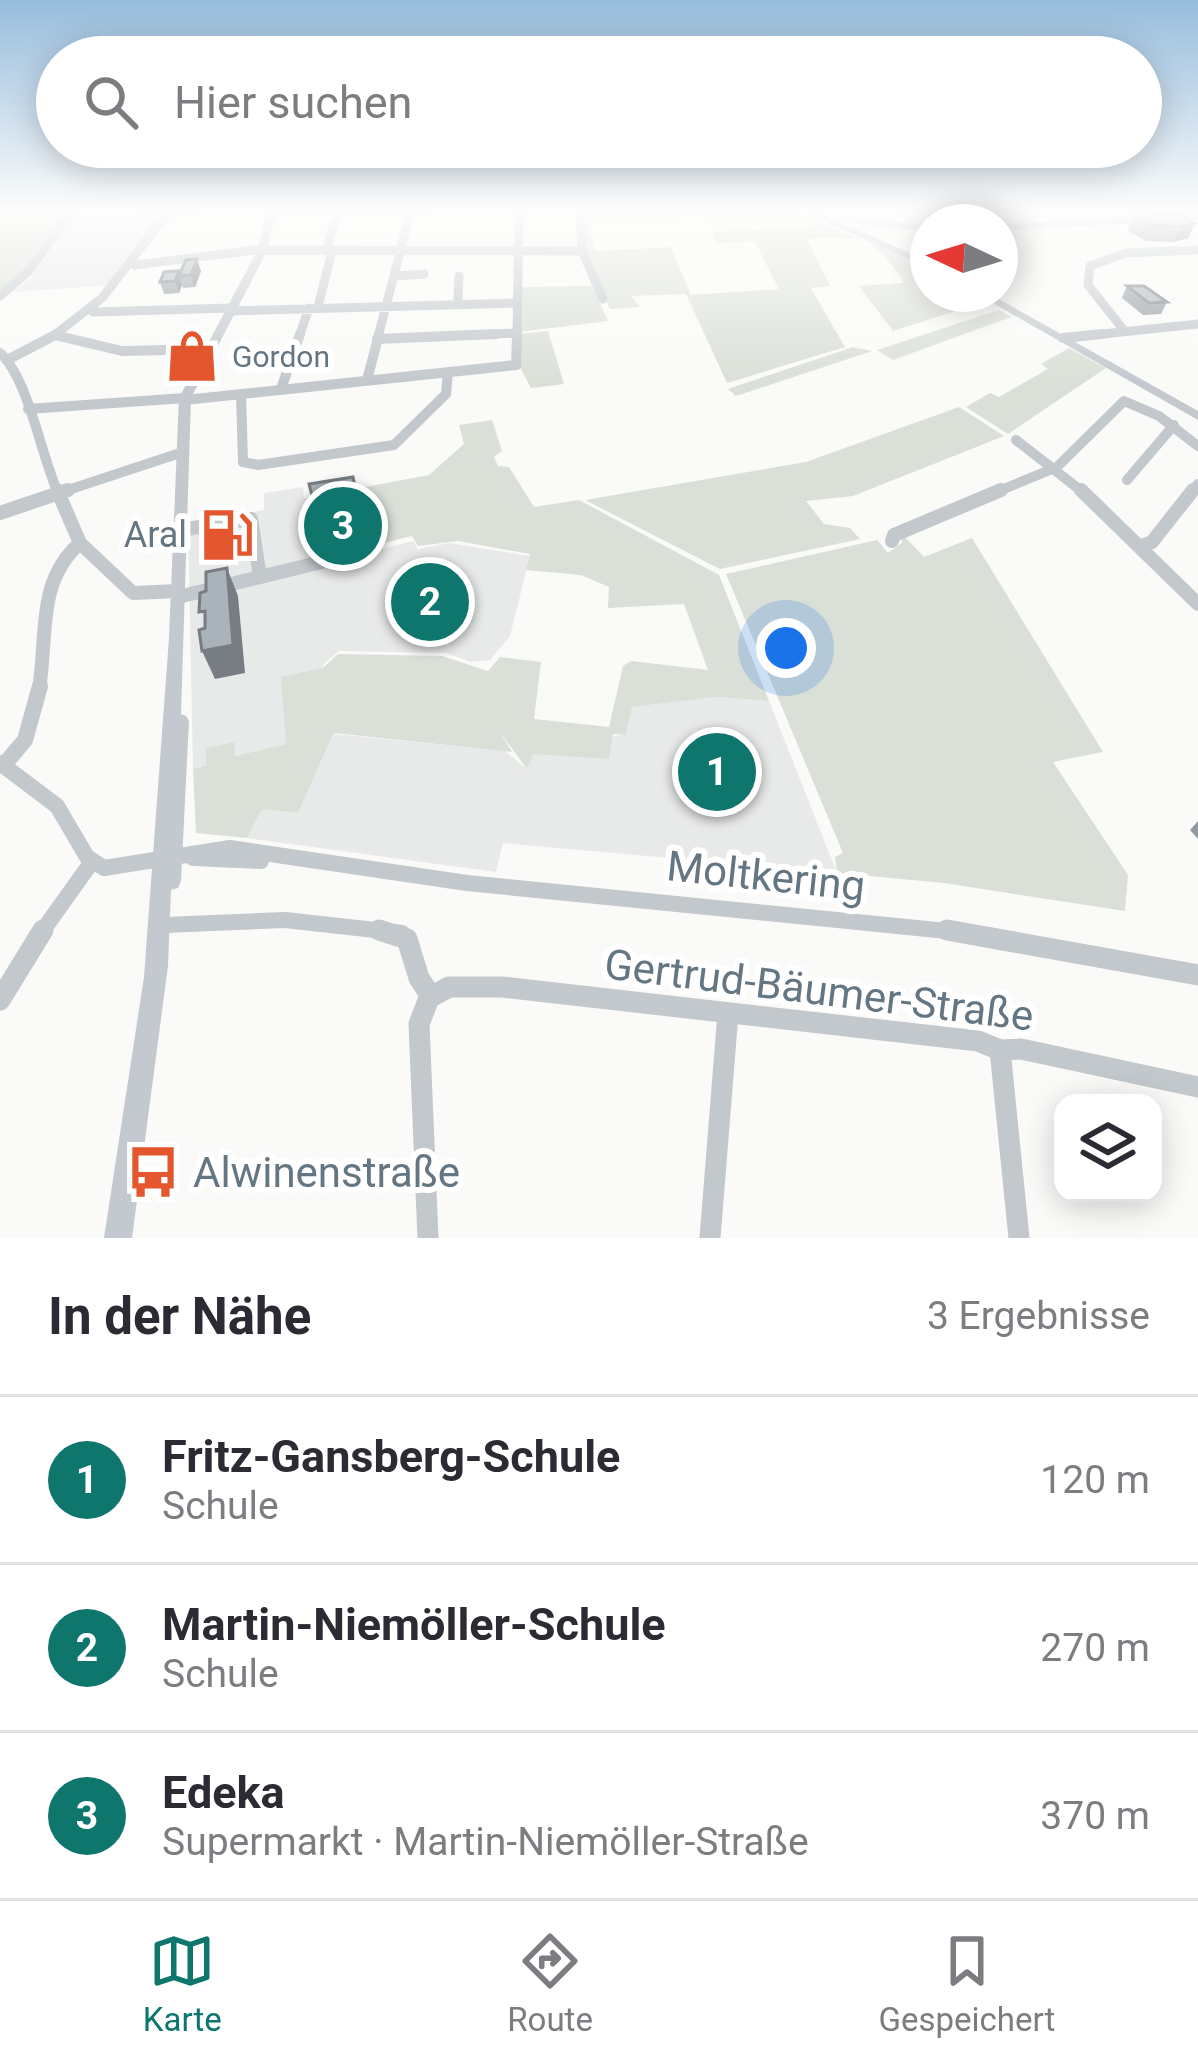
<!DOCTYPE html>
<html lang="de">
<meta charset="utf-8">
<style>
:root{--surface:#fff;--page:#f7f7f7;--text:#2b2b33;--muted:#7c7c81;--line:#e1e1e2;--accent:#0f766e}
body{margin:0;font-family:Roboto,sans-serif;background:var(--page);color:var(--text)}
.controls{position:absolute;right:36px;bottom:36px;display:grid;overflow:hidden;border-radius:24px;box-shadow:0 6px 30px #0003}
.controls button{width:108px;height:108px;display:grid;place-items:center;padding:0;border:0;border-bottom:3px solid var(--line);background:var(--surface);color:var(--text);font:60px sans-serif}
.compass{position:absolute;left:910px;top:204px;width:108px;height:108px;border-radius:50%;background:var(--surface);box-shadow:0 6px 30px #0003;rotate:274deg}
.you{position:absolute;left:786px;top:648px;width:42px;height:42px;margin:-30px;border:9px solid #fff;border-radius:50%;background:#1a73e8;box-shadow:0 0 0 18px #1a73e833}
.badge{display:grid;place-items:center;width:78px;height:78px;border-radius:50%;background:var(--accent);color:#fff;font-size:39px;font-weight:700}
.pin{position:absolute;translate:-50% -50%;border:6px solid #fff;box-shadow:0 3px 12px #0006}
.list{margin:0;padding:0;list-style:none}
h2{display:flex;justify-content:space-between;align-items:center;height:156px;margin:0;padding:0 48px;font-size:51px}
h2 small{font-size:39px;font-weight:400;color:var(--muted)}
.list li{display:grid;grid-template-columns:78px 1fr auto;gap:36px;align-items:center;box-sizing:border-box;height:168px;padding:0 48px;border-top:3px solid var(--line)}
.list b{display:block;font-size:45px;white-space:nowrap}
.list p{margin:0;font-size:39px;white-space:nowrap;color:var(--muted)}
.list em{font-size:39px;font-style:normal;color:var(--muted)}
.icon{flex:none;width:66px;height:66px;fill:none;stroke:currentColor;stroke-width:2;stroke-linecap:round;stroke-linejoin:round}
.map{position:relative;flex:none;width:1198px;height:1238px;overflow:hidden}
.search{position:absolute;background:var(--surface);box-shadow:0 6px 30px #0003;left:36px;right:36px;top:36px;height:132px;display:flex;align-items:center;gap:30px;box-sizing:border-box;padding:0 42px;border-radius:66px;color:var(--muted);font-size:45px}
.sheet{height:660px;background:var(--surface)}
nav{display:flex;justify-content:space-around;align-items:center;box-sizing:border-box;height:168px;border-top:3px solid var(--line);background:var(--surface);font-size:33px;color:var(--muted)}
nav a{display:grid;justify-items:center;gap:6px}
nav .on{color:var(--accent)}
.map>svg:first-child{display:block}
.built{fill:#e8e9e9}
.green{fill:#dadfd7;fill-rule:evenodd}
.lines{fill:none;stroke-linecap:round;stroke-linejoin:round}
.minor-far4{stroke:#c3c8cc;stroke-width:9}
.minor-far3{stroke:#c3c8cc;stroke-width:10}
.minor-far2{stroke:#c3c8cc;stroke-width:14}
.minor-far1{stroke:#c3c8cc;stroke-width:16}
.minor{stroke:#c3c8cc;stroke-width:21}
.major{fill:#c3c9ce;fill-rule:evenodd}
.wall{fill:#929a9f}
.shaded-wall{fill:#777d82}
.building{fill:#aab3b9;stroke:#777d82;stroke-width:3}
.labels{text-anchor:middle;dominant-baseline:central;stroke-width:12;stroke-linejoin:round;paint-order:stroke}
.far-poi-label{font-size:30px;fill:#657683;stroke:#fff;text-anchor:start}
.poi-label{font-size:36px;fill:#657683;stroke:#fff;text-anchor:end}
.near-street-label{font-size:42px;fill:#657683;stroke:#fff}
.near-poi-label{font-size:42px;fill:#657683;stroke:#fff;text-anchor:start}
</style>
<div class="map">
<svg width="1198" height="1238" viewBox="0 0 1198 1238">
<rect width="100%" height="100%" fill="#fafaf8"/>
<path class="built" d="M 164,213 L 113,285 L 13,292 L 30,279 L 72,219 Z
M 303,487 L 304,498 L 360,488 L 371,546 L 268,571 L 269,579 L 413,541 L 418,549 L 449,543 L 530,556 L 510,636 L 490,660 L 471,662 L 446,653 L 339,651 L 324,664 L 286,744 L 234,756 L 233,742 L 207,748 L 206,765 L 193,769 L 188,523 L 264,510 L 264,493 Z
M 716,697 L 769,701 L 837,873 L 503,843 L 496,872 L 247,838 L 262,809 L 298,813 L 334,734 L 505,751 L 527,769 L 532,754 L 626,734 L 632,707 Z"/>
<path class="green" d="M 0,210 L 66,210 L 25,269 L 0,290 Z
M 583,210 L 788,210 L 928,267 L 906,260 L 928,272 L 928,294 L 970,294 L 984,302 L 893,331 L 859,286 L 904,283 C 873,234 864,236 807,239 L 830,286 L 811,288 L 845,347 L 727,383 L 686,294 L 631,296 L 640,307 L 610,309 L 586,251 ZM 707,216 L 710,222 L 803,219 L 820,227 L 712,232 L 715,243 L 755,242 L 779,289 L 691,295 L 671,247 L 595,251 L 588,222 Z
M 592,286 L 608,321 L 519,332 L 518,287 Z
M 999,310 L 1011,317 L 893,360 L 877,350 Z
M 548,331 L 564,384 L 531,388 L 519,365 L 518,334 Z
M 853,347 L 872,351 L 736,396 L 728,389 Z
M 1069,348 L 1106,368 L 1008,434 L 966,407 L 990,393 L 999,397 L 1048,369 L 1041,364 Z
M 959,407 L 1004,436 L 853,496 L 806,501 L 824,524 L 850,528 L 860,539 L 720,569 L 585,500 L 806,462 Z
M 492,420 L 502,451 L 494,457 L 498,466 L 509,467 L 534,507 L 579,500 L 719,575 L 769,701 L 716,697 L 632,707 L 626,735 L 613,734 L 609,759 L 533,754 L 527,769 L 500,732 L 512,752 L 334,733 L 298,813 L 262,809 L 247,838 L 196,833 L 193,769 L 206,765 L 206,748 L 234,742 L 235,756 L 286,744 L 281,677 L 323,668 L 338,654 L 442,656 L 488,671 L 500,657 L 541,662 L 534,719 L 609,727 L 623,666 L 631,661 L 708,670 L 684,604 L 608,608 L 609,587 L 581,575 L 526,570 L 530,554 L 458,541 L 418,546 L 412,536 L 371,546 L 360,488 L 429,475 L 464,444 L 459,425 Z
M 901,533 L 924,557 L 972,538 L 1103,752 L 1053,762 L 1128,875 L 1125,911 L 944,883 L 837,873 L 835,857 L 843,853 L 726,574 L 877,540 L 888,553 L 902,543 Z"/>
<g class="lines">
<path class="minor-far4" d="M 580,210 L 582,251 L 603,299
M 271,212 L 431,210
M 168,213 L 195,210
M 327,251 L 337,210
M 135,265 L 255,250 L 582,251
M 397,276 L 424,274
M 0,296 L 30,270 L 72,210
M 458,298 L 459,276
M 319,303 L 332,251
M 230,311 L 516,303
M 93,312 L 231,308
M 1123,329 L 1088,285 L 1090,266 L 1125,253 L 1198,250
M 52,337 L 102,298 L 170,210
M 299,337 L 309,308
M 378,337 L 411,210
M 426,337 L 517,333
M 517,337 L 519,210
M 1074,337 L 1198,324"/>
<path class="minor-far3" d="M 59,336 L 122,351 L 209,349
M 1063,338 L 1102,334
M 377,339 L 496,334
M 0,353 C 28,378 40,452 58,493
M 9,359 L 57,334
M 367,380 L 379,334
M 281,389 L 300,334
M 241,394 L 243,462 L 258,465 L 394,445 L 446,394 L 448,372
M 185,400 L 516,365 L 517,334
M 28,409 L 185,398
M 1016,440 L 1084,493
M 1127,480 L 1174,425
M 59,493 L 183,452
M 994,493 L 1057,467 L 1124,401 L 1159,416 L 1198,446
M 1191,493 L 1198,484"/>
<path class="minor-far2" d="M 57,490 L 80,543 L 133,593 L 178,591
M 1081,490 L 1198,604
M 0,513 L 68,490
M 180,530 L 251,519 L 260,577
M 892,541 L 894,535 L 1001,490
M 1140,547 L 1152,542 L 1193,490
M 178,597 L 342,557
M 39,689 C 48,635 36,582 80,543"/>
<path class="minor-far1" d="M 0,763 L 57,806 L 87,857 L 104,868 L 230,848 L 467,883 L 967,933
M 4,765 L 25,740 L 40,686
M 193,858 L 261,861
M 164,925 L 285,920 L 402,933
M 41,933 L 91,863"/>
<path class="minor" d="M 379,930 L 407,939 L 419,978 L 430,995
M 947,930 L 1198,975
M 0,1000 L 43,930
M 1000,1050 L 1019,1238
M 428,1238 L 419,1024 L 429,998 L 449,987 L 502,987 L 978,1041 L 1000,1050 L 1021,1049 L 1198,1087
M 710,1238 L 728,1013"/>
<path class="major" d="M 267,210 L 276,210 L 267,251 L 191,398 L 181,714 L 186,716 L 189,721 L 181,881 L 178,888 L 171,890 L 168,966 L 132,1238 L 104,1238 L 144,977 L 169,638 L 179,398 L 257,251 Z
M 799,210 L 812,210 L 928,261 L 928,268 Z
M 1198,214 L 1198,220 L 1000,230 L 1000,224 Z
M 844,217 L 928,225 L 928,231 L 841,222 L 841,218 Z
M 977,294 L 990,294 L 1198,411 L 1198,420 Z"/>
</g>
<path class="wall" d="M 1134,216 L 1195,223 L 1188,238 L 1173,242 L 1146,241 L 1128,231 Z
M 201,271 L 195,287 L 183,288 L 182,285 L 179,293 L 164,294 L 160,282 L 180,274 Z
M 1127,286 L 1167,302 L 1161,314 L 1143,315 L 1122,298 Z
M 353,477 L 366,542 L 325,544 L 321,530 Z
M 1198,821 L 1198,839 L 1190,830 Z"/>
<path class="shaded-wall" d="M 1195,223 L 1188,238 L 1173,242 L 1180,227 Z
M 197,259 L 201,271 L 195,287 L 191,275 Z
M 179,271 L 182,285 L 179,293 L 175,281 Z
M 227,568 L 238,596 L 245,673 L 215,679 L 202,651 Z"/>
<path class="building" d="M 1181,214 L 1195,223 L 1180,227 L 1153,225 L 1134,216 Z
M 197,259 L 191,275 L 179,276 L 186,260 Z
M 179,271 L 175,281 L 160,282 L 164,272 Z
M 1127,286 L 1144,286 L 1167,302 L 1149,303 Z
M 353,477 L 363,528 L 321,530 L 309,484 Z
M 227,568 L 233,645 L 202,651 L 199,630 L 205,628 L 205,611 L 199,612 L 200,593 L 206,591 L 206,572 Z"/>
<linearGradient id="sky" x2="0" y2="1"><stop stop-color="#96bcdc"/><stop offset="0.55" stop-color="#fdfdfc"/><stop offset="1" stop-color="#fdfdfc" stop-opacity="0"/></linearGradient>
<rect width="1198" height="384" fill="url(#sky)"/>
<defs>
<g id="shop-bare" transform="scale(4.14)"><path d="M-5-2.5h2.3a2.7 3.5 0 0 1 5.4 0H5L5.5 6h-11ZM-1.5-2.5h3a1.5 2.3 0 0 0-3 0Z" fill="#e4572e" stroke="#fff" stroke-width="2.5" paint-order="stroke"/></g>
<g id="fuel-bare" transform="scale(4.14)"><path d="M-5.5-6h7V0h2V4h1.3V-2.5L3-4.5l.8-.8L6-3V5H2.5V1h-1V6h-7ZM-4.2-4.7v3.2H.2V-4.7Z" fill="#e4572e" stroke="#fff" stroke-width="2.5" paint-order="stroke"/></g>
<g id="bus-bare" transform="scale(4.14)"><path d="M-5-6H5V4H4V6H2V4H-2V6H-4V4H-5ZM-3.5-4V0h7V-4ZM-3.5 1.2v1.5H-2V1.2ZM2 1.2v1.5H3.5V1.2Z" fill="#e4572e" stroke="#fff" stroke-width="2.5" paint-order="stroke"/></g>
</defs>
<g fill-rule="evenodd">
<use href="#shop-bare" x="192" y="356"/>
<use href="#fuel-bare" x="227" y="535"/>
<use href="#bus-bare" x="153" y="1172"/>
</g>
<g class="labels">
<g class="far-poi-label">
<text x="232" y="356">Gordon</text>
</g>
<g class="poi-label">
<text x="187" y="535">Aral</text>
</g>
<g class="near-street-label">
<text transform="translate(766 876) rotate(6)">Moltkering</text>
<text transform="translate(819 990) rotate(7)">Gertrud-Bäumer-Straße</text>
</g>
<g class="near-poi-label">
<text x="193" y="1172">Alwinenstraße</text>
</g>
</g>
</svg>
<div class="controls">
<button><svg class="icon" aria-label="layers" viewBox="0 0 24 24"><path d="M12 4l9 5-9 5-9-5zM3 14l9 5 9-5"/></svg></button>
</div>
<svg class="compass" viewBox="-18 -18 36 36"><path d="M0-13l5 13h-10z" fill="#e53935"/><path d="M0 13l5-13h-10z" fill="#7c7c81"/></svg>
<div class="you"></div>
<div class="pin badge" style="left:717px;top:772px">1</div>
<div class="pin badge" style="left:430px;top:602px">2</div>
<div class="pin badge" style="left:343px;top:526px">3</div>
<div class="search"><svg class="icon" aria-label="search" viewBox="0 0 24 24"><circle cx="10" cy="10" r="6"/><path d="M15 15l6 6"/></svg>Hier suchen</div>
</div>
<section class="sheet">
<h2>In der Nähe<small>3 Ergebnisse</small></h2>
<ul class="list">
<li><span class="badge">1</span><div><b>Fritz-Gansberg-Schule</b><p>Schule</p></div><em>120 m</em></li>
<li><span class="badge">2</span><div><b>Martin-Niemöller-Schule</b><p>Schule</p></div><em>270 m</em></li>
<li><span class="badge">3</span><div><b>Edeka</b><p>Supermarkt · Martin-Niemöller-Straße</p></div><em>370 m</em></li>
</ul>
</section>
<nav>
<a class="on"><svg class="icon" aria-label="map" viewBox="0 0 24 24"><path d="M3 6l6-2 6 2 6-2v14l-6 2-6-2-6 2zM9 4v14M15 6v14"/></svg>Karte</a>
<a><svg class="icon" aria-label="directions" viewBox="0 0 24 24"><path d="M12 3l9 9-9 9-9-9zM9 14v-3h6M13 9l2 2-2 2"/></svg>Route</a>
<a><svg class="icon" aria-label="saved" viewBox="0 0 24 24"><path d="M7 4h10v16l-5-4-5 4z"/></svg>Gespeichert</a>
</nav>
